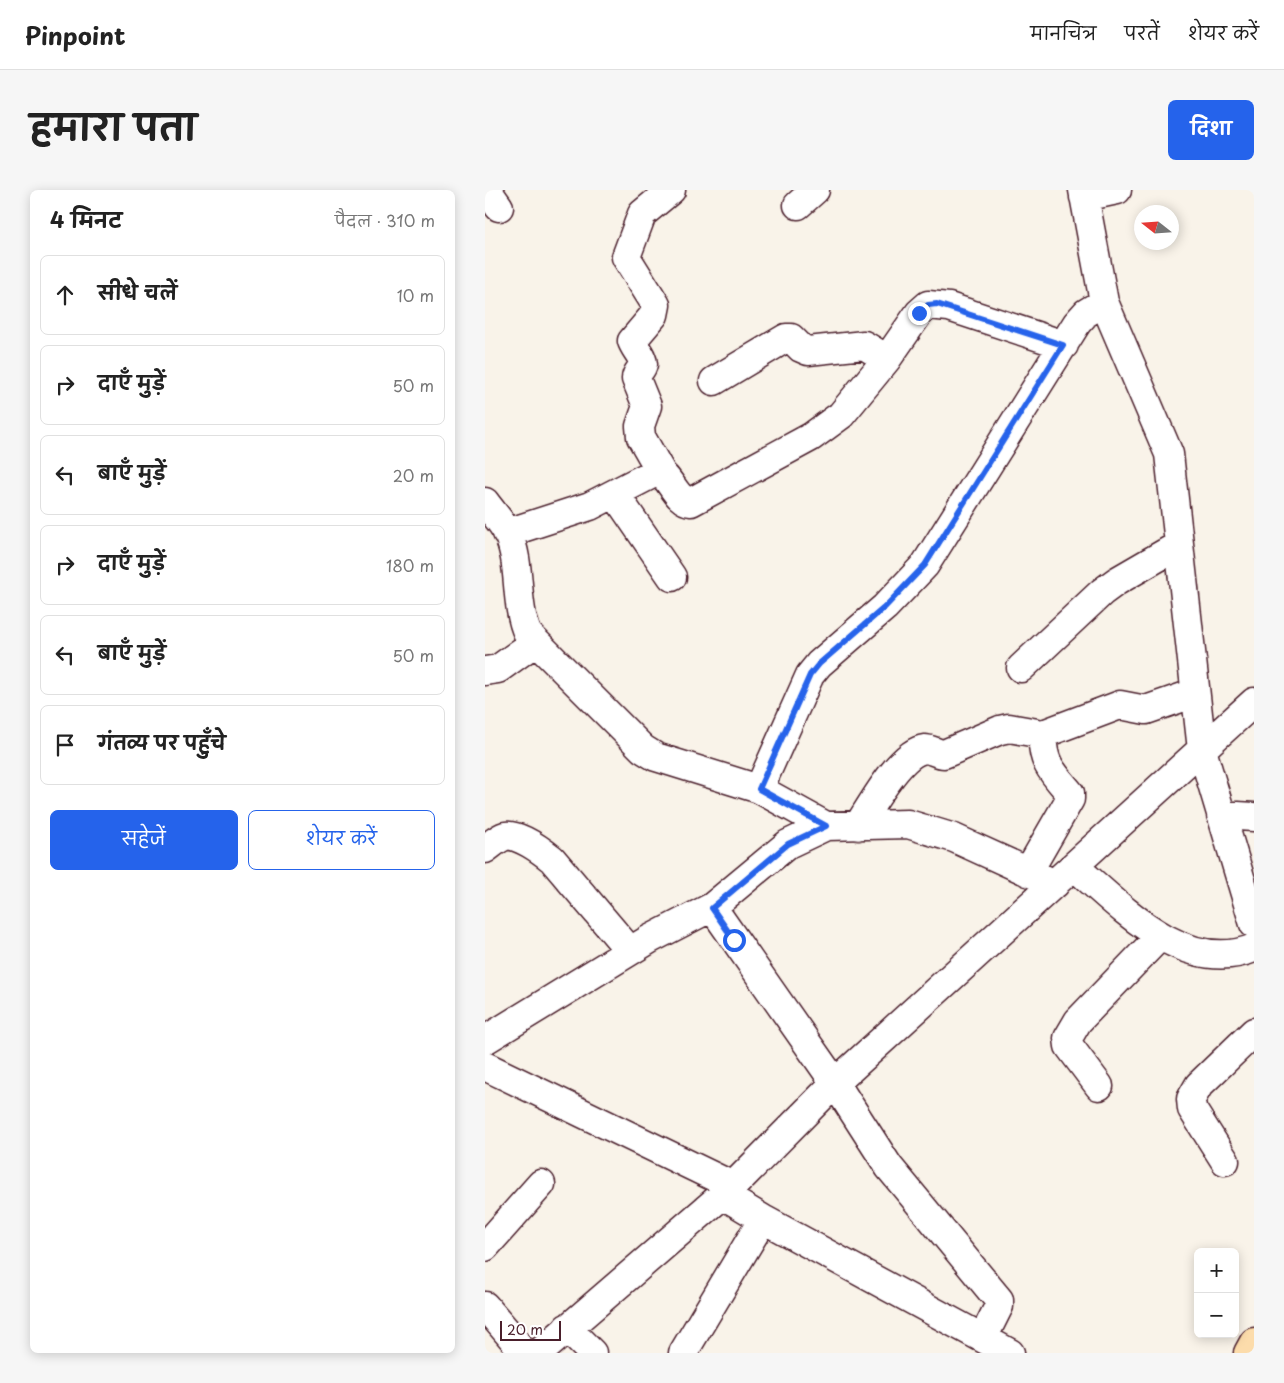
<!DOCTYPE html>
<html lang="hi">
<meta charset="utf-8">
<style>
:root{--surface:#fff;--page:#f6f6f6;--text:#222;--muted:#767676;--line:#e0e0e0;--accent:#2563eb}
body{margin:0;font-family:"Playpen Sans","Playpen Sans Deva",sans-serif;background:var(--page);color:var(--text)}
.controls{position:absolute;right:15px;bottom:15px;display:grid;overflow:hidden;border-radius:8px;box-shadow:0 2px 12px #0003}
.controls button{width:45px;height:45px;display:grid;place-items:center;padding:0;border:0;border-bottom:1px solid var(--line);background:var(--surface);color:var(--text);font:25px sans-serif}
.compass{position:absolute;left:649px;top:15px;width:45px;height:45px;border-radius:50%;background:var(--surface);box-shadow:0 2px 12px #0003;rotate:287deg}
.scale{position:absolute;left:15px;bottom:12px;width:61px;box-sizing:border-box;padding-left:5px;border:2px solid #4a1f2b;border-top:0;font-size:14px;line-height:18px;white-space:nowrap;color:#4a1f2b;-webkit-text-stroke:4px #fff;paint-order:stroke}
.stop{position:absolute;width:15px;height:15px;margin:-11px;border:4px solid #2563eb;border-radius:50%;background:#fff}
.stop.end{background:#2563eb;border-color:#fff;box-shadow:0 1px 5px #0008}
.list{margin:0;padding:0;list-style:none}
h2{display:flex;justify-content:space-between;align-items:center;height:65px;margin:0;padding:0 20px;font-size:21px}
h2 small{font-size:16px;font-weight:400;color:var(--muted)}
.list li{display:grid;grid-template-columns:32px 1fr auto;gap:15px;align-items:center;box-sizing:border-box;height:80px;margin:0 10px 10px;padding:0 10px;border:1px solid var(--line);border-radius:8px}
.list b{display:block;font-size:19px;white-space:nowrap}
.list em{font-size:16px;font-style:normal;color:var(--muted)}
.actions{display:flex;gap:10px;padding:15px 20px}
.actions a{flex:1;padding:11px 0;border:1px solid var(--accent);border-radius:8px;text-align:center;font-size:18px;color:var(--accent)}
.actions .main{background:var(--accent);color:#fff}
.icon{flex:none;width:28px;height:28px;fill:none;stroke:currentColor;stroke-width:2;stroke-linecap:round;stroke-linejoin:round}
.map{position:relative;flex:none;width:769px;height:1163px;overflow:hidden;border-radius:8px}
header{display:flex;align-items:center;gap:30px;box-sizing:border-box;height:70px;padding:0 25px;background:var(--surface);border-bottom:1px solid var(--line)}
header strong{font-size:24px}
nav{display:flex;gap:28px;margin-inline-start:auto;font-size:18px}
.intro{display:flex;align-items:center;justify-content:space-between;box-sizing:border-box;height:120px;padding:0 30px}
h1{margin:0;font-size:35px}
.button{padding:12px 22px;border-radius:8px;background:var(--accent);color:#fff;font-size:18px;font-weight:700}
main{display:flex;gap:30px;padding:0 30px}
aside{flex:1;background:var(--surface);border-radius:8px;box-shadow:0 2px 12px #0003}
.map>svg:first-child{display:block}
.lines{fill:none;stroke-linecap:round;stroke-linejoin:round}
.minor-casing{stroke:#4a1f2b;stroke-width:31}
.major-casing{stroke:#4a1f2b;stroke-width:31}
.minor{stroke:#fff;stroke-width:28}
.major{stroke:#fcdcab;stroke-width:28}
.route{stroke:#2563eb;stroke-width:6}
</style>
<header>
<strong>Pinpoint</strong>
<nav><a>मानचित्र</a><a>परतें</a><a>शेयर करें</a></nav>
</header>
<div class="intro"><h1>हमारा पता</h1><a class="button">दिशा</a></div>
<main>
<aside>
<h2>4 मिनट<small>पैदल · 310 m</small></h2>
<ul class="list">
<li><svg class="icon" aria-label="ahead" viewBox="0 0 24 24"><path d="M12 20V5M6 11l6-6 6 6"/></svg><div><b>सीधे चलें</b></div><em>10 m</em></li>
<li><svg class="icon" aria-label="right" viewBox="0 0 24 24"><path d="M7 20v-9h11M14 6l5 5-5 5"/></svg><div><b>दाएँ मुड़ें</b></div><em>50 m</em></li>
<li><svg class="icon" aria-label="left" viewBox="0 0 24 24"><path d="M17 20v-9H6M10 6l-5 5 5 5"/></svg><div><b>बाएँ मुड़ें</b></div><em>20 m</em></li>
<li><svg class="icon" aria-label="right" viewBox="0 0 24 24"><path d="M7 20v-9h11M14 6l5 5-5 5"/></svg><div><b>दाएँ मुड़ें</b></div><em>180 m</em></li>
<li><svg class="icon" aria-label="left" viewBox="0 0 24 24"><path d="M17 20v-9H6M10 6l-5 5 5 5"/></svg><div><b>बाएँ मुड़ें</b></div><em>50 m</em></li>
<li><svg class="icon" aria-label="arrive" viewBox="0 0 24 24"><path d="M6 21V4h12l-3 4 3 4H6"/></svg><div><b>गंतव्य पर पहुँचे</b></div></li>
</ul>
<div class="actions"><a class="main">सहेजें</a><a>शेयर करें</a></div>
</aside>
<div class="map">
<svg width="769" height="1163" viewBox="0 0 769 1163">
<rect width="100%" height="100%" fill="#f9f3e9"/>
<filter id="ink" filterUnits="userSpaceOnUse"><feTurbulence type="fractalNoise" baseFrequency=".02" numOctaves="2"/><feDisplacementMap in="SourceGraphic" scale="10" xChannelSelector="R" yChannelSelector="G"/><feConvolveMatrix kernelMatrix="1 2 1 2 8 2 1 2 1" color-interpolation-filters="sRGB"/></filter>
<g filter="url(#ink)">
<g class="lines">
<g class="minor-casing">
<path id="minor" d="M 2,0 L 14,17
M 598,0 L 619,112 L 684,264 L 717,560 L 769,734
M 599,7 L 632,0
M 313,15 L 330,0
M 229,191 L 301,148 L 306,148 L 316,158 L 323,161 L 379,155 L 402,169
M 176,282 L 156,247 L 155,236 L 162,216 L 151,189 C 151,182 157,180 158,174 C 158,166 149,158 147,151 L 169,125 L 171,115 L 141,67 L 157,24 L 186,0
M 130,304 L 187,387
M 0,312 C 7,322 18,333 23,344 C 37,375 29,414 43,444 L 158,559 L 171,567 L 274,599 L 341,636 L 423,634 L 469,648 L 570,694
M 22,343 L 105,316 L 173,281 C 186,288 191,311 206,312 L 326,247 L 356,225 L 402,169 L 434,123 L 443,115 L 464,117 L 579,155
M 536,478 L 617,402 L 632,391 L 694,355
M 0,481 L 13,479 L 49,453
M 274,599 L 325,485 L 334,474 L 400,417 L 440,375 L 592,133 L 601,123 L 619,112
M 736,625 L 769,627
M 373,636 C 386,616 415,562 440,559 C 446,559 453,564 459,564 L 515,540 L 524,538 L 558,544 L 635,515 L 661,520 L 710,503
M 0,659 C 6,655 13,648 20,646 C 33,643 57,661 67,669 L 145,761
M 589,676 C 636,717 700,786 769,758
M 543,682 L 585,609 L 585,603 C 568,583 556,572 558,544
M 227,717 L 350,893 L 404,977 L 514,1110 L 514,1116 L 498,1148
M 0,850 L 165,749 L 227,717 L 303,654 L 341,636
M 0,876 L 248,996
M 614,896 L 584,856 L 583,848 L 593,831 L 675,746
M 740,971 L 707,919 L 706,909 L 714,895 L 769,842
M 238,1005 L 278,1029 L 525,1163
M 0,1057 L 56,994
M 0,1116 L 40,1163
M 82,1138 L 107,1163
M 54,1163 L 248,996 L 350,893 L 769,512
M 198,1163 L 278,1029"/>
</g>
<g class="major-casing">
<path id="major" d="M 763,1163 L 769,1152"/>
</g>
<use href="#minor" class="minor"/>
<use href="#major" class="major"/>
</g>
</g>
<g class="lines" filter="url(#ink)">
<path class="route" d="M 249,750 L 227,718 L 303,654 L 341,636 L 274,599 L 325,485 L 334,474 L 400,417 L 440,375 L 578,155 L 452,114 L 443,115 L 434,123"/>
</g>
</svg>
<div class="controls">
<button>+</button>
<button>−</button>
</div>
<svg class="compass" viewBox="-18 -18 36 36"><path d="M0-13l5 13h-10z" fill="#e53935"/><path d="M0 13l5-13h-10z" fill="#767676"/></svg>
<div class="scale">20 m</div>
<div class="stop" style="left:249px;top:750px"></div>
<div class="stop end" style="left:434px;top:123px"></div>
</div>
</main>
